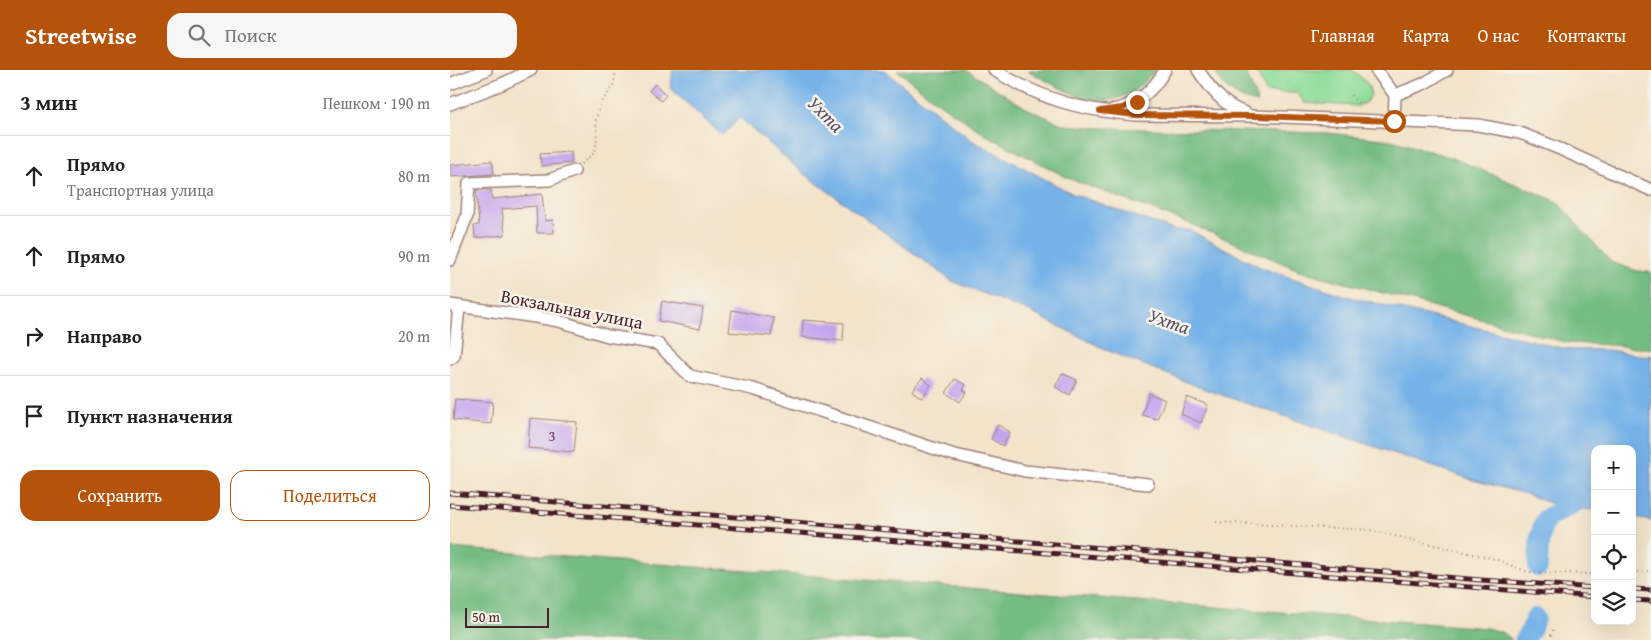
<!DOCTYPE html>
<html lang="ru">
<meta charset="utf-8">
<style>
:root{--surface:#fff;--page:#f6f6f6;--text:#222;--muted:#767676;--line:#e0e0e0;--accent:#b45309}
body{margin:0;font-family:"Gentium Book Plus",serif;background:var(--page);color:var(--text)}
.controls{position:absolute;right:15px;bottom:15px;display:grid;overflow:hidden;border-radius:10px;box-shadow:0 5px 20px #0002}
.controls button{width:45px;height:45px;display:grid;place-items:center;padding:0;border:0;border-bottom:1px solid var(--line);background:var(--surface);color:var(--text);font:25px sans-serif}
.scale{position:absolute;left:15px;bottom:12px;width:84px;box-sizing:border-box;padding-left:5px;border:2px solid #4a1f2b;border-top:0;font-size:14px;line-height:18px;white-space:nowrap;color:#4a1f2b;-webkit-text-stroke:4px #f7f3e8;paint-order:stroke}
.stop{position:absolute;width:15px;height:15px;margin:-11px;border:4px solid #b45309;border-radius:50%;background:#fff}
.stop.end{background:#b45309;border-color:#fff;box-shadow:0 1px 5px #0008}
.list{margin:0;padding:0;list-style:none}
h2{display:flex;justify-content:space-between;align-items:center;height:65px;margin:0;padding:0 20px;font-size:21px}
h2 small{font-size:16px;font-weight:400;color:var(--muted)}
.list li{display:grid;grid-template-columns:32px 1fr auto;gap:15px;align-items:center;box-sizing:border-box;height:80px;padding:0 20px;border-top:1px solid var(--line)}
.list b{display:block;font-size:19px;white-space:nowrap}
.list p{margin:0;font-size:16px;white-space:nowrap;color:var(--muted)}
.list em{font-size:16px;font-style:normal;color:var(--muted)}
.actions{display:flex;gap:10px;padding:15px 20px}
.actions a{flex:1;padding:11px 0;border:1px solid var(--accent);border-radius:15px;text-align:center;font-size:18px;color:var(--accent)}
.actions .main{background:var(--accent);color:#fff}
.icon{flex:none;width:28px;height:28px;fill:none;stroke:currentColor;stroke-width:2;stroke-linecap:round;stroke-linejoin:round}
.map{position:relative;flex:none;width:1201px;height:570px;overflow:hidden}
header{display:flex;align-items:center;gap:30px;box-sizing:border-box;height:70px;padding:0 25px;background:var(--accent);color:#fff}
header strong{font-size:24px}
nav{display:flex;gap:28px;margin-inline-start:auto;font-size:18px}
.search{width:350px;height:45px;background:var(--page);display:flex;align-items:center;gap:12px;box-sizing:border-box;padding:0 18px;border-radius:15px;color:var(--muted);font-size:19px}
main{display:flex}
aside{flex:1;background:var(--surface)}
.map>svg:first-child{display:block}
.green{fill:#90dd9a;stroke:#6d7e62}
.forest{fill:#74bc82;stroke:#5f6e56}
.water{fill:#76b2e8;stroke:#60688a}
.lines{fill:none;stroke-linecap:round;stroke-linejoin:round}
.river{stroke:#76b2e8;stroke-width:20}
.building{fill:#c3a4ee}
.minor-casing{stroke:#9e817a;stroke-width:14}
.path{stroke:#9e817a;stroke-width:2;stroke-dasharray:1 4;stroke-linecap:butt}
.minor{stroke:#fff;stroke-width:11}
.rail-casing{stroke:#4a1f2b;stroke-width:5}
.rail{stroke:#f7f3e8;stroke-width:3;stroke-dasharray:9;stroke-linecap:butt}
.route{stroke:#b45309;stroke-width:6}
.labels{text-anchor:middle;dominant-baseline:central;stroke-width:5;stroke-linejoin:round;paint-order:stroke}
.number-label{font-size:15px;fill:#68405c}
.street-label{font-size:18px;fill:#4a1f2b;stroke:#f7f3e8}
.water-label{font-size:19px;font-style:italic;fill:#59526d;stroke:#f7f3e8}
</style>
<header>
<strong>Streetwise</strong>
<div class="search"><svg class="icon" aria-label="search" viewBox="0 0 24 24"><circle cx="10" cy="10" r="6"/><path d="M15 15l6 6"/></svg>Поиск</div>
<nav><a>Главная</a><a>Карта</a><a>О нас</a><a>Контакты</a></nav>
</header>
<main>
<aside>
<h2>3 мин<small>Пешком · 190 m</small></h2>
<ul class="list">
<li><svg class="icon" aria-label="ahead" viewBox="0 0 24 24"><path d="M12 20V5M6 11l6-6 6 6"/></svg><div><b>Прямо</b><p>Транспортная улица</p></div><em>80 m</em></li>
<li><svg class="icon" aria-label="ahead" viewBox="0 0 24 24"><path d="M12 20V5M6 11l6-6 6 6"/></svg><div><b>Прямо</b></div><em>90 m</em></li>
<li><svg class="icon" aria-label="right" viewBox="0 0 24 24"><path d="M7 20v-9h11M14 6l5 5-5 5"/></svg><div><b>Направо</b></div><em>20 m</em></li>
<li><svg class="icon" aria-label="arrive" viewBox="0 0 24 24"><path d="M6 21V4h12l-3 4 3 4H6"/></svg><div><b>Пункт назначения</b></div></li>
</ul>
<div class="actions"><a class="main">Сохранить</a><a>Поделиться</a></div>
</aside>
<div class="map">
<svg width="1201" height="570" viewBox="0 0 1201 570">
<rect width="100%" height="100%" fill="#f7f3e8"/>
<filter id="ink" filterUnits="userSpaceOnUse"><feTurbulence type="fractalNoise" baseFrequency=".02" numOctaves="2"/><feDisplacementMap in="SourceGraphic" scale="10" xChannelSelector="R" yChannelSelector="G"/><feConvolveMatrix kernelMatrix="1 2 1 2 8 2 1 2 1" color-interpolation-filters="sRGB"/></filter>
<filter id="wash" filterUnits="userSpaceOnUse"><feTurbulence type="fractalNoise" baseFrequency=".0096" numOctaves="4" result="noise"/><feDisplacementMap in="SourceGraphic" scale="20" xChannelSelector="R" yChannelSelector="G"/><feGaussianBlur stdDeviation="1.12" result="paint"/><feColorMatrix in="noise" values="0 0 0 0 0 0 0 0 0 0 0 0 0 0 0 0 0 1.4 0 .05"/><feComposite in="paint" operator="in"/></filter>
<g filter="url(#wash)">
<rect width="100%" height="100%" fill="#f2e3c9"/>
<path class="green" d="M 806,0 L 903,0 L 918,14 L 921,25 L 916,32 L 908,36 L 854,33 L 848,23 L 816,22 Z"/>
<path class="forest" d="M 447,0 L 516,0 L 576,38 L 614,55 L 652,58 L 878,63 L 941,70 L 1000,87 L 1106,131 L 1161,192 L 1187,201 L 1201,202 L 1201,279 L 1161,275 L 1119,273 L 851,201 L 738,153 L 620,109 L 536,65 L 482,28 Z
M 577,0 L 705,0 C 664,53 624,26 577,0 Z
M 765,0 L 795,0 L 808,33 C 788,29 772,20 765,0 Z
M 0,478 L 1037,558 L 1054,563 L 1062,570 L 0,570 Z"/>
<path class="water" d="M 223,0 L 434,0 L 521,70 L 623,124 L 724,160 L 739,160 L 812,198 L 896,226 L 1120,280 L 1158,280 L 1195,286 L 1201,285 L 1201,451 L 1182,447 L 1182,379 L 1145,379 L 1145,440 L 1110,437 L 1076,424 L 1023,410 L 757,320 L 661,282 L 580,242 L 502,211 L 353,103 L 290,48 L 272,65 L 220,18 Z"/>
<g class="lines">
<path class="river" d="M 1088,497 C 1089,481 1088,462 1097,448 L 1145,422
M 1074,570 L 1081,560 L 1085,548"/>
</g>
<g id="blocks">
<path class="building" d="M 205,14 L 216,25 L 211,31 L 199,21 Z
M 121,82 L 122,93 L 91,96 L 90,84 Z
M 42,91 L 44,104 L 0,107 L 0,95 Z
M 26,120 L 41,120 L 42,129 L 92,124 L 95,151 L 103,150 L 104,163 L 87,163 L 86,136 L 52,139 L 55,165 L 25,168 L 24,156 L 29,155 Z
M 212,231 L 253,238 L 250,259 L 209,251 Z
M 282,240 L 324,248 L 321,266 L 279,262 Z
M 353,250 L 394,253 L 393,271 L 352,267 Z
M 612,303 L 627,310 L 620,325 L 605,317 Z
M 472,308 L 481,315 L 472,328 L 462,321 Z
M 505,309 L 516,315 L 513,320 L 517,322 L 510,332 L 496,323 Z
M 699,323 L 715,330 L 707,349 L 692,345 Z
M 737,327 L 758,335 L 751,353 L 731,344 Z
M 5,329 L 43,332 L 41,354 L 3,350 Z
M 80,348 L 127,352 L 124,382 L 78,378 Z
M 548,355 L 560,362 L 553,376 L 541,369 Z"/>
</g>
</g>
<g filter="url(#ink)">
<use href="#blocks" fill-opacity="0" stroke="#9e817a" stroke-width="1"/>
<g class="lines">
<g class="minor-casing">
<path id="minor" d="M 544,0 C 592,30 631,40 686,45 L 805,46 L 1028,55 L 1070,63 L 1110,79 L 1201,120
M 748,0 C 760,18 774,37 796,43
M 926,0 L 945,25 L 944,51
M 0,14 L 36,0
M 945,25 L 973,14 L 997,0
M 0,34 L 52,14 L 81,0
M 663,40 C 687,35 703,21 715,0
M 0,190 L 17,146 L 19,113 L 99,110 L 124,101
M 0,235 L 86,247 L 109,251 L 158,266 L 208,274 L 240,306 L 303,319 L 501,384 L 575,401 L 698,414
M 0,289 L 4,286 L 9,237"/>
</g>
<path class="path" d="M 901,25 L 910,35
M 131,94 L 145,82 L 147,68 L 146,50 L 151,32 L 163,17 L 166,0
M 766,452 L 919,460 L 1045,489 L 1078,502 L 1145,504
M 1182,502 L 1201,501
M 1099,570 L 1104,557"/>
<use href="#minor" class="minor"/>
<g class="rail-casing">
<path id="rail" d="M 0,423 L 1031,510 L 1145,518
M 0,435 L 1145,527
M 1182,519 L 1201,520
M 1182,530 L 1201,531"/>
</g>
<use href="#rail" class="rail"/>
</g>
</g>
<g class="lines" filter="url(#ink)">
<path class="route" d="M 687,32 L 672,38 L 650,41 L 686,45 L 805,46 L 944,51"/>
</g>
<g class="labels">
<g class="number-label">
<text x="102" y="365">3</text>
</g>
<g class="street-label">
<text transform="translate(122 239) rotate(11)">Вокзальная улица</text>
</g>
<g class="water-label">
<text transform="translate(376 44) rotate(45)">Ухта</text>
<text transform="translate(719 251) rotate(19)">Ухта</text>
</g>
</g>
</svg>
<div class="controls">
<button>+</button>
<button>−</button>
<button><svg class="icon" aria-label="locate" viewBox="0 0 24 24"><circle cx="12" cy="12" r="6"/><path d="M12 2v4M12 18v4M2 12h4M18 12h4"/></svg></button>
<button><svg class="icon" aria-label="layers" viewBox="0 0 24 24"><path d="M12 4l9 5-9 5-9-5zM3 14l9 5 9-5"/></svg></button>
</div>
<div class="scale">50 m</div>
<div class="stop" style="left:944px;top:51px"></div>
<div class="stop end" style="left:687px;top:32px"></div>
</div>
</main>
